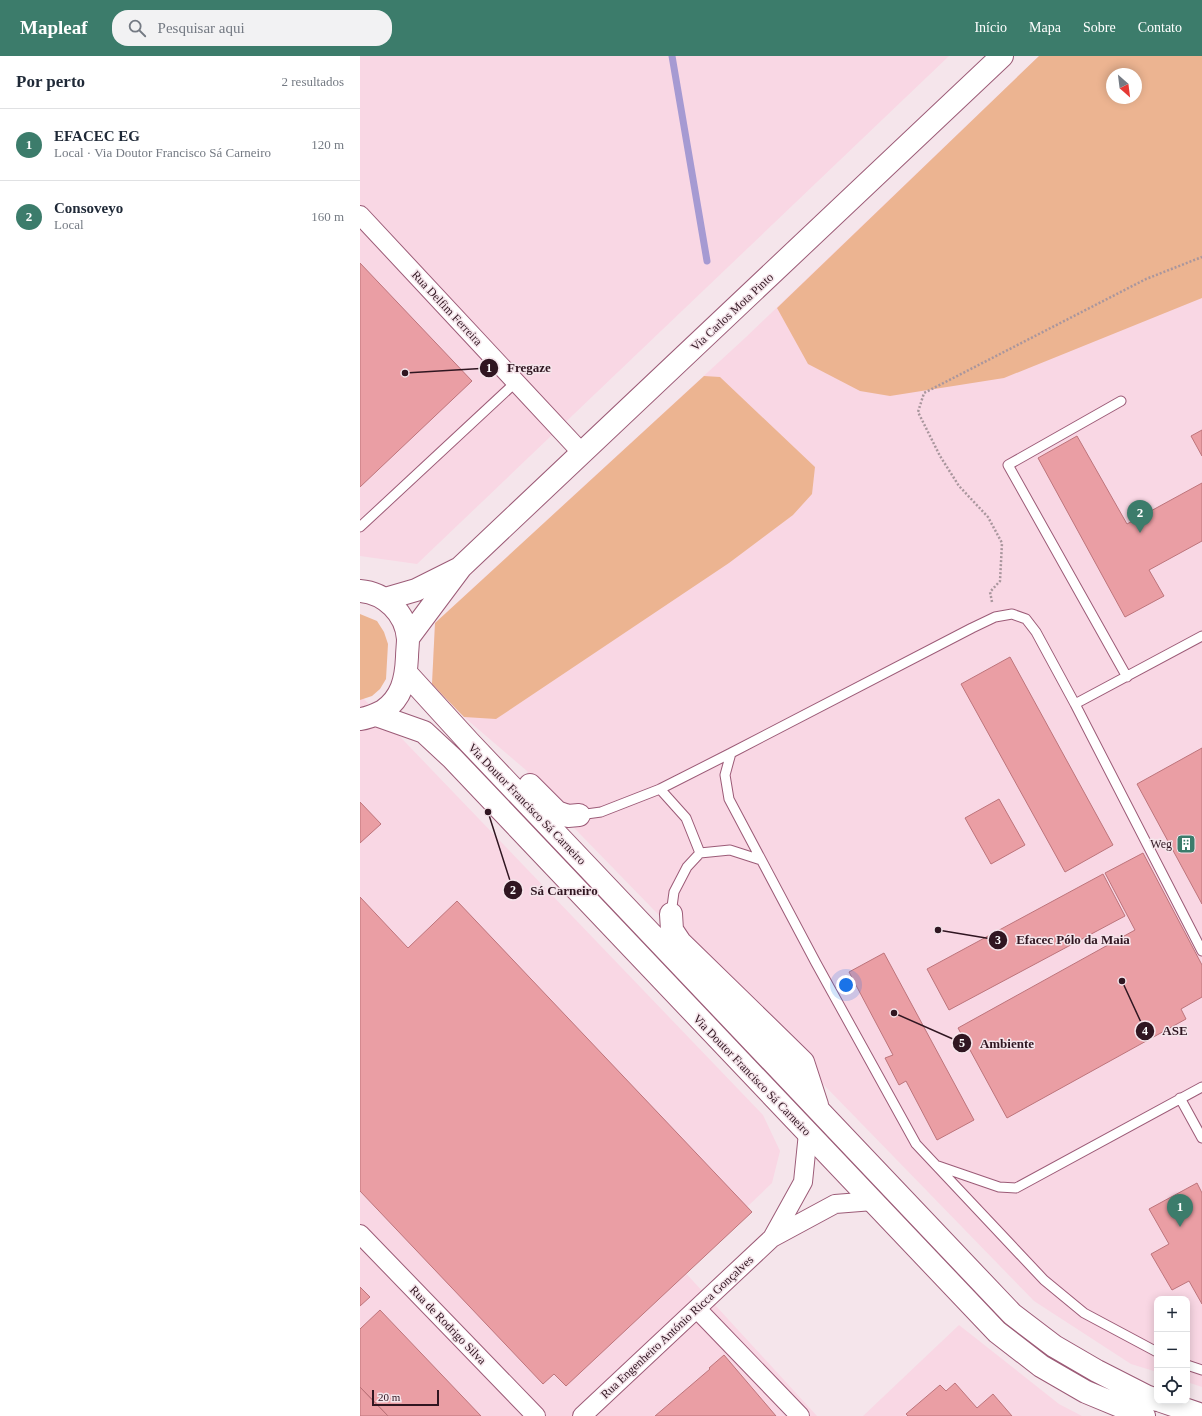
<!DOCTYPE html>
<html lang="pt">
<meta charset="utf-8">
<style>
:root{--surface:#fff;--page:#f2f2f3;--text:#1f2937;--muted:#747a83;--line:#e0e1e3;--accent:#3c7c6b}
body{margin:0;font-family:"Times New Roman",serif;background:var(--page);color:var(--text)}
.controls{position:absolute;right:12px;bottom:12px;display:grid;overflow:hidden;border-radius:8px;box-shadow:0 2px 10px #0003}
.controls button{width:36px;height:36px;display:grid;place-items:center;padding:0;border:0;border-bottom:1px solid var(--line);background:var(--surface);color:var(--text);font:20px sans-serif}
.compass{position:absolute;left:746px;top:12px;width:36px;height:36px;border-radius:50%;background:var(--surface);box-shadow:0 2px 10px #0003;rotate:152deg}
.scale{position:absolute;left:12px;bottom:10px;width:67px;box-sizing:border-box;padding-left:4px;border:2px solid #301621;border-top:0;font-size:11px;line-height:14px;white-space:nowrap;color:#301621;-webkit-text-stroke:3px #f5e5eb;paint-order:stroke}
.you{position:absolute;left:486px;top:929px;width:14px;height:14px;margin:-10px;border:3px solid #fff;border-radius:50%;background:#1a73e8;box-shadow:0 0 0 6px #1a73e833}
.badge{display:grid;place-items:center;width:26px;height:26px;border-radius:50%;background:var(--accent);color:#fff;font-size:13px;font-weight:700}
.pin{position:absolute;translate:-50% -33px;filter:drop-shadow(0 1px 2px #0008)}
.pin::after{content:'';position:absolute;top:21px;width:14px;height:12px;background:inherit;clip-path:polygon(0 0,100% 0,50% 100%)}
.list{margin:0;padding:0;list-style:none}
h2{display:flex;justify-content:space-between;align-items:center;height:52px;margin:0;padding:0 16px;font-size:17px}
h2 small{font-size:13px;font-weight:400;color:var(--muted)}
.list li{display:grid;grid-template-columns:26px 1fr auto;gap:12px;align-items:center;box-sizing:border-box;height:72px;padding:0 16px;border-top:1px solid var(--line)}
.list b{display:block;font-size:15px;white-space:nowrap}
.list p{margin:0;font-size:13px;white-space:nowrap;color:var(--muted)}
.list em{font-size:13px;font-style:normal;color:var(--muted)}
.icon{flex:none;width:22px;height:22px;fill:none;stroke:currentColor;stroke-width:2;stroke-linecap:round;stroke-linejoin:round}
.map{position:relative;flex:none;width:842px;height:1360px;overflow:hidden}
header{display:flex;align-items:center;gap:24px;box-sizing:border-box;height:56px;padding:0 20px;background:var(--accent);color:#fff}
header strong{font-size:19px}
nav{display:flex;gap:22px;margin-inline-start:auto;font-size:14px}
.search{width:280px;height:36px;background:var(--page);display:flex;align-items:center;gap:10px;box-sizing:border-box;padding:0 14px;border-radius:16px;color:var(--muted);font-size:15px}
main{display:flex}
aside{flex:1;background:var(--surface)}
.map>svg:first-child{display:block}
.built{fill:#f9d7e4;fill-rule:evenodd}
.green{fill:#ecb491;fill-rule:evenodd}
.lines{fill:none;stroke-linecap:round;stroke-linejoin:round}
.stream{stroke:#a69ad2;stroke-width:7}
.building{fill:#ea9ea4;stroke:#bd747b}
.lane-casing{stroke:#9c5b77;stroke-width:11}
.street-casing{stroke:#9c5b77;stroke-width:20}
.secondary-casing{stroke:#9c5b77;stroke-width:24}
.path{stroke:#a9969d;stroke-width:2.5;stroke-dasharray:2 2;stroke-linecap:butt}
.lane{stroke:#fff;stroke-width:9}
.street{stroke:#fff;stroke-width:18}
.secondary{stroke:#fff;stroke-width:22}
.labels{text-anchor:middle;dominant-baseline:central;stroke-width:3;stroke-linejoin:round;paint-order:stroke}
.street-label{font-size:12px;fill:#301621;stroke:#f5e5eb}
.poi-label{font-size:12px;fill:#301621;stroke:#f5e5eb;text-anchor:end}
.leader{fill:none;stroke:#301621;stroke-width:1.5}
.callout-dot{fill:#301621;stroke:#f5e5eb;stroke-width:1.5}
.mark-label{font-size:12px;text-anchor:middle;font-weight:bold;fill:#fff}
.callout-label{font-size:13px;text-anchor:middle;font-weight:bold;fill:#301621;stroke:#f5e5eb;stroke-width:3;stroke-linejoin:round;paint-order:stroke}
</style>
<header>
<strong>Mapleaf</strong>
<div class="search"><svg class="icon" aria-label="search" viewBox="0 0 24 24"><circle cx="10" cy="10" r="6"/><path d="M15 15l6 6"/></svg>Pesquisar aqui</div>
<nav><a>Início</a><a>Mapa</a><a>Sobre</a><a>Contato</a></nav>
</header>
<main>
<aside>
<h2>Por perto<small>2 resultados</small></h2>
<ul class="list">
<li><span class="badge">1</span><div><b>EFACEC EG</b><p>Local · Via Doutor Francisco Sá Carneiro</p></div><em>120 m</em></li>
<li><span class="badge">2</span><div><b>Consoveyo</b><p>Local</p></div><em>160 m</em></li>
</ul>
</aside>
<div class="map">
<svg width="842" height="1360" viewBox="0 0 842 1360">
<rect width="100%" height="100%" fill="#f5e5eb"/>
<path class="built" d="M 0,0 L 589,0 L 57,508 L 0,500 Z
M 679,0 L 842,0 L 842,1331 L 827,1326 L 827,1243 L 797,1243 L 797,1316 L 771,1308 L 674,1245 L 186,743 L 167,715 L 104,661 L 72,628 L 75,567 L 385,282 ZM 752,18 L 776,18 L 776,42 L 752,42 Z
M 0,639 L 403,1059 L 420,1095 L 412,1127 L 322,1213 L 457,1360 L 0,1360 Z
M 599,1269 L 699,1348 L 722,1360 L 503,1360 Z"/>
<path class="green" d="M 679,0 L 842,0 L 842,242 L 644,322 L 530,340 L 500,335 L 448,308 L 417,252 ZM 752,18 L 776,18 L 776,42 L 752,42 Z
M 344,320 L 360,321 L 455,411 L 452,438 L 433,459 L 369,507 L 136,663 L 104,661 L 72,628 L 75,567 Z
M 0,558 L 17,565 L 24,576 L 28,588 L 26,623 L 20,633 L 12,640 L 0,644 Z"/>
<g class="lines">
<path class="stream" d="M 312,0 L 347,205"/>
</g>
<path class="building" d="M 0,207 L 112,325 L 0,431 Z
M 842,374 L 842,400 L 831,380 Z
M 717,380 L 767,468 L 842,427 L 842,485 L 789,514 L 804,540 L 765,561 L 678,402 Z
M 650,601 L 753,789 L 705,816 L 601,628 Z
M 842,692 L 842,848 L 777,728 Z
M 639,743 L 665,789 L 631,808 L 605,762 Z
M 0,746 L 21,768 L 0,787 Z
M 783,797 L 842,909 L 842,941 L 821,953 L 826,963 L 647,1062 L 598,972 L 775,874 L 745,817 Z
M 743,818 L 765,860 L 589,954 L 567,913 Z
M 0,841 L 48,892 L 97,845 L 392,1156 L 206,1330 L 194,1318 L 183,1328 L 0,1135 Z
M 524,897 L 614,1064 L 577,1084 L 546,1025 L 539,1029 L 525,1002 L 533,999 L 489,916 Z
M 837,1127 L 842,1137 L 842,1248 L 829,1225 L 812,1234 L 791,1198 L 809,1188 L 789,1153 Z
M 0,1231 L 10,1241 L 0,1250 Z
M 20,1254 L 121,1360 L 28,1360 L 0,1331 L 0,1273 Z
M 364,1299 L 416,1360 L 295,1360 L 350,1313 L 349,1312 Z
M 595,1327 L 617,1352 L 633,1338 L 652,1360 L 548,1360 L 546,1358 L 580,1329 L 586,1335 Z
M 0,1331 L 28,1360 L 0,1360 Z"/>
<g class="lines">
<g class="lane-casing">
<path id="lane" d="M 761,345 L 648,409 L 767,621
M 0,471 L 156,326
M 715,648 L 842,895
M 300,733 L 326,762 L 340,797
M 219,759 L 241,756 L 300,733 L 371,697
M 311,858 L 314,836 L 327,811 L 340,797 L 370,794 L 401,804
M 820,1042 L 842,1082
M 578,1110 L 639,1131 L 656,1132 L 842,1031
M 797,1296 L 724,1257 L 684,1224 L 556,1088 L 456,907 L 369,743 L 365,719 L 371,697 L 612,572 L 635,561 L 652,558 L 666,563 L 676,576 L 715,648 L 842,580
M 827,1309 L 842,1314"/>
</g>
<g class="street-casing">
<path id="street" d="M 0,159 L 222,397
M 0,1178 L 176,1360
M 412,1182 L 443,1126 L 448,1077
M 337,1253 L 440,1360
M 222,1360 L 412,1182 L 475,1148 L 513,1145"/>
</g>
<g class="secondary-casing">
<path id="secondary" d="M 0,535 C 25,537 46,557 48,583 C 48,589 47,595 47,601 C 46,623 42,642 23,655 C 15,659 9,662 0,663
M 25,543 L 56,534 L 98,513
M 48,582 L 101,511 L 642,0
M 47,618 L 109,686 L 652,1258 L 694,1290 L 737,1315 L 786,1340 L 797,1344
M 16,659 L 64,676 L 92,702 L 637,1276 L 681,1310 L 726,1336 L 784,1360
M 170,729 L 197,756 L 208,760 L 219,759
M 311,858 L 312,874 L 320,886 L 443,1006 L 457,1049
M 801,1345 L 842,1359"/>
</g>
<path class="path" d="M 632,546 L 630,536 L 640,525 L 642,487 L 628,461 L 599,430 L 580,400 L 558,356 L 564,337 L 786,223 L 842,201"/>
<use href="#lane" class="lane"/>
<use href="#street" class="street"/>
<use href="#secondary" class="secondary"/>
</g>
<defs>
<g id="building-square" transform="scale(1)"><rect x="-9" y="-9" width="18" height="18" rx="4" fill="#3c7c6b" stroke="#f5e5eb"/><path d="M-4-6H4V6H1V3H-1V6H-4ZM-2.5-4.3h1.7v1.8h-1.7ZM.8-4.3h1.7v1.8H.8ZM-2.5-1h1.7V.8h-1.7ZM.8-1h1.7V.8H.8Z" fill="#fff"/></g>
</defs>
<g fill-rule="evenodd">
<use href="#building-square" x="826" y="788"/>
</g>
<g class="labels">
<g class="street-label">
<text transform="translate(87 252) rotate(47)">Rua Delfim Ferreira</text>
<text transform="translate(372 256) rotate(-43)">Via Carlos Mota Pinto</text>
<text transform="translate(167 748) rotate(46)">Via Doutor Francisco Sá Carneiro</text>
<text transform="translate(392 1019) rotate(46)">Via Doutor Francisco Sá Carneiro</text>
<text transform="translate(88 1269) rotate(46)">Rua de Rodrigo Silva</text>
<text transform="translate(317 1271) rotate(-43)">Rua Engenheiro António Ricca Gonçalves</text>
</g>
<g class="poi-label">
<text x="812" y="788">Weg</text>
</g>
</g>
<path class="leader" d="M45 317L129 312M128 756L153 834M578 874L638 884M762 925L785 975M534 957L602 987"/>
<g class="callout-dot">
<circle cx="45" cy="317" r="4"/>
<circle cx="128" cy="756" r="4"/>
<circle cx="578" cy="874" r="4"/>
<circle cx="762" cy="925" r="4"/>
<circle cx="534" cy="957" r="4"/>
<circle cx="129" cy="312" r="10"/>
<circle cx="153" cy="834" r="10"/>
<circle cx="638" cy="884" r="10"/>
<circle cx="785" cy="975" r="10"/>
<circle cx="602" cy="987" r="10"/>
</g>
<g class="mark-label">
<text x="129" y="316">1</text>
<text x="153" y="838">2</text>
<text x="638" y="888">3</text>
<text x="785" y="979">4</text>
<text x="602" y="991">5</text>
</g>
<g class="callout-label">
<text x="169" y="316">Fregaze</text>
<text x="204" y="839">Sá Carneiro</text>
<text x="713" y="888">Efacec Pólo da Maia</text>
<text x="815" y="979">ASE</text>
<text x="647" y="992">Ambiente</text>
</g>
</svg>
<div class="controls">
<button>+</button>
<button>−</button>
<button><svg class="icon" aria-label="locate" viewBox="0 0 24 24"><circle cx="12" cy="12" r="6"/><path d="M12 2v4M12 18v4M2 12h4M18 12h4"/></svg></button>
</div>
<svg class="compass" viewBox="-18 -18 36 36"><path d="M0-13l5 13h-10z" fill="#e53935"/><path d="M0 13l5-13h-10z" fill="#747a83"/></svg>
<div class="scale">20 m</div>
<div class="you"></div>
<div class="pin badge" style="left:820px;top:1171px">1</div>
<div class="pin badge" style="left:780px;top:477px">2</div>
</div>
</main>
